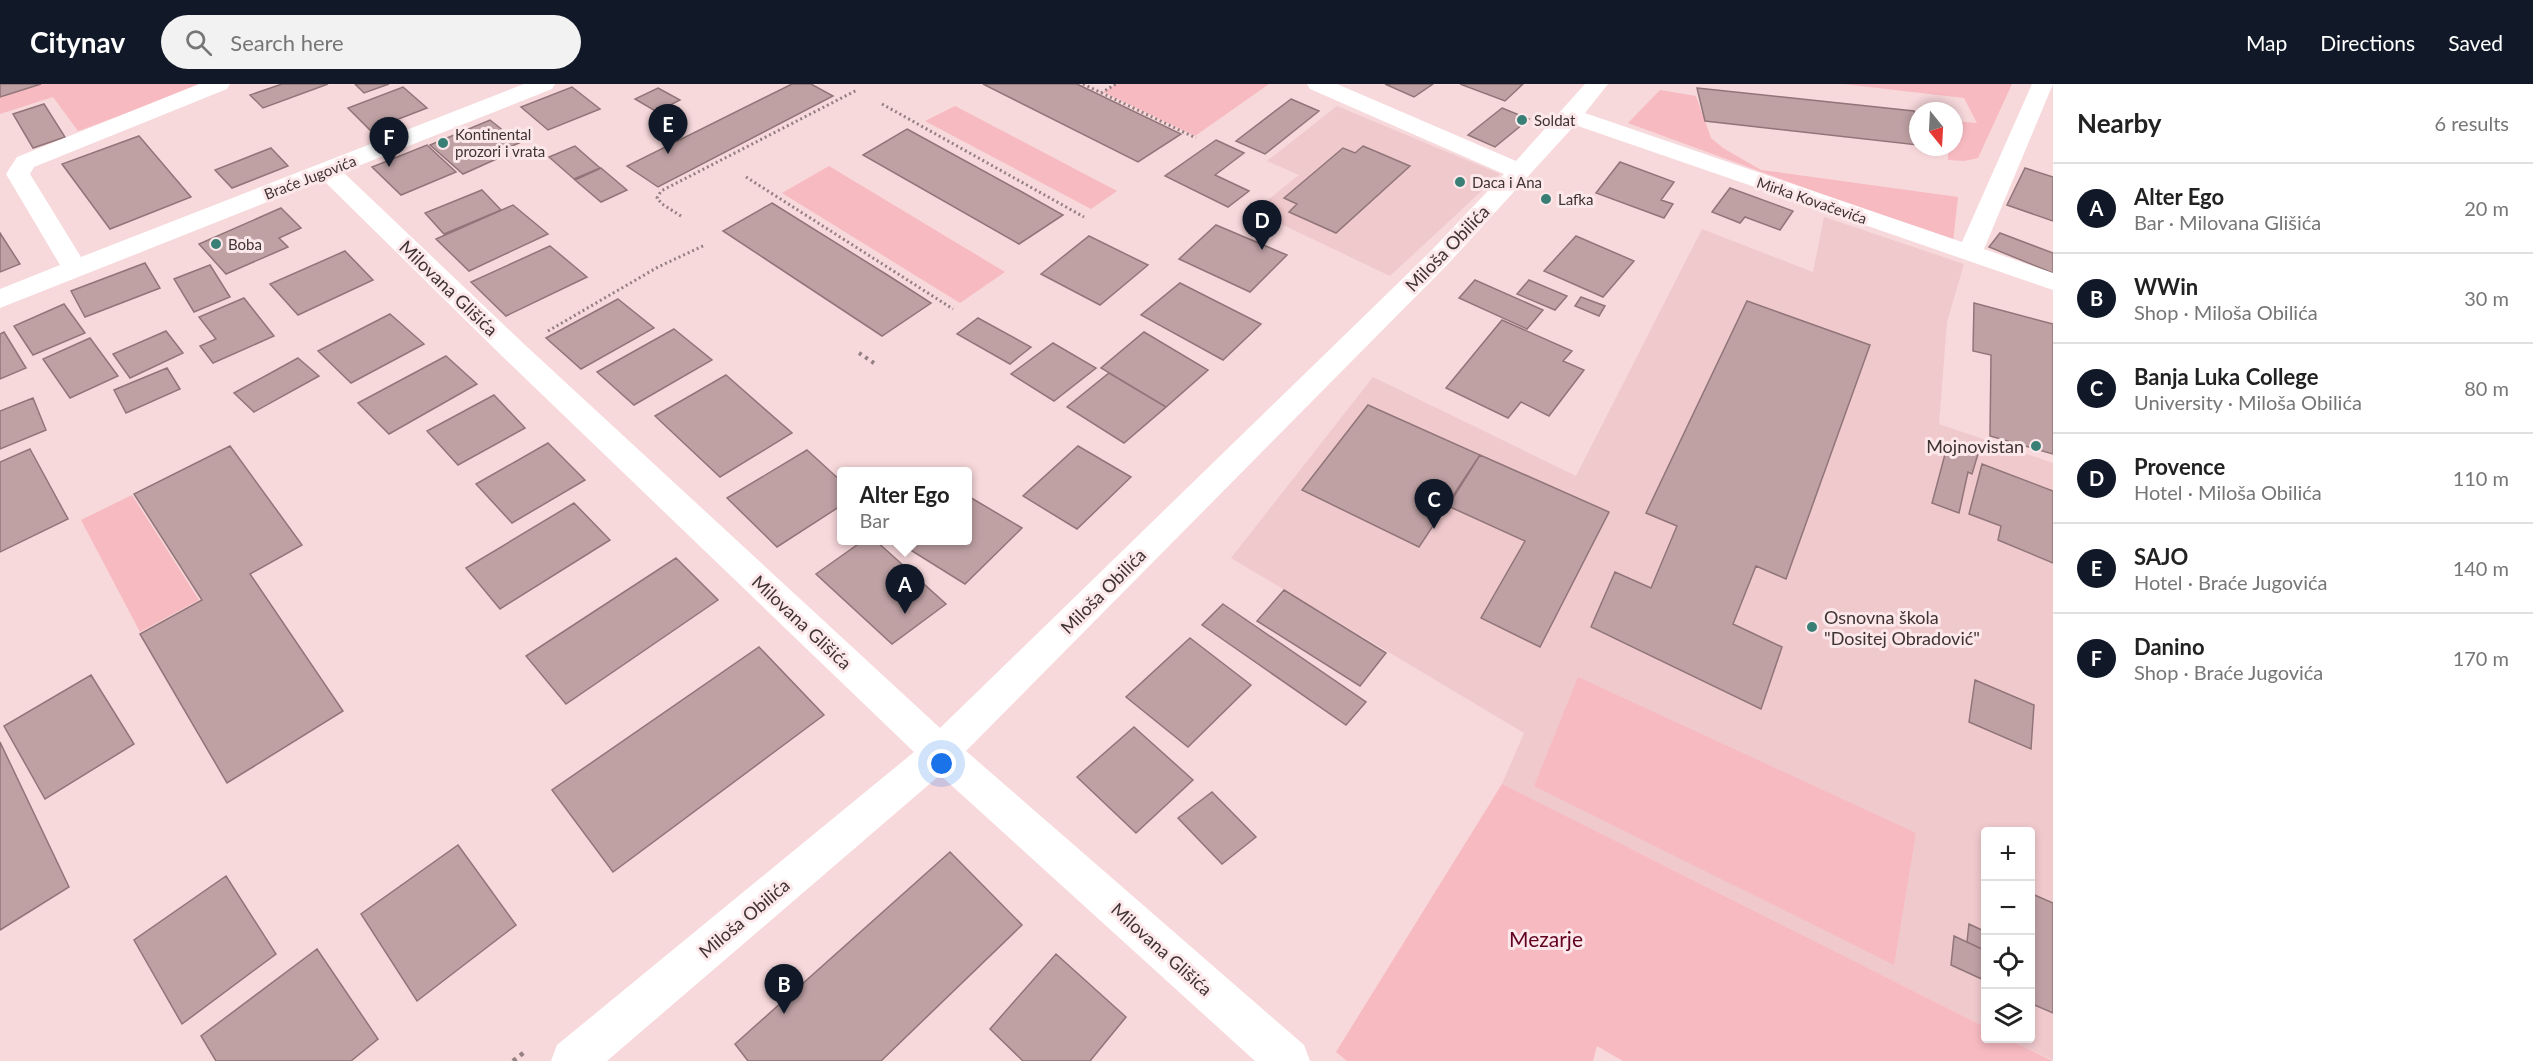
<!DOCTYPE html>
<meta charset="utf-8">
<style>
:root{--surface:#fff;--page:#f2f2f2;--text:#222;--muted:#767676;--line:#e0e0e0;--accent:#111827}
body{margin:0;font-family:Lato,sans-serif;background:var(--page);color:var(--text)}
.controls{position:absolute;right:18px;bottom:18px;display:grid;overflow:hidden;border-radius:6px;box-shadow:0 3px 9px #0003}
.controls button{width:54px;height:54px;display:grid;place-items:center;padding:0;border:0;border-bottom:2px solid var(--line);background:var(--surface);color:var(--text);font:30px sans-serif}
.compass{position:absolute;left:1909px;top:18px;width:54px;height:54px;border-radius:50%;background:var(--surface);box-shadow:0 3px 9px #0003;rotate:162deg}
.you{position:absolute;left:942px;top:680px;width:21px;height:21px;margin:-15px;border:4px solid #fff;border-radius:50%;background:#1a73e8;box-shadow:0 0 0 9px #1a73e833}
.badge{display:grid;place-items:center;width:39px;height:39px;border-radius:50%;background:var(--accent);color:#fff;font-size:20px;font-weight:700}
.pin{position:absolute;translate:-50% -50px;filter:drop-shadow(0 2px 3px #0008)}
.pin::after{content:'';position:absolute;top:32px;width:21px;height:18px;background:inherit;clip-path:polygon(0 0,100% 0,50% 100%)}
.popup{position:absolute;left:837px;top:383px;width:135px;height:78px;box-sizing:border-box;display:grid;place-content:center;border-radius:6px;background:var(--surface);filter:drop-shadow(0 2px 4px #0005);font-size:20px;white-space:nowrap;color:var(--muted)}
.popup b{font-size:22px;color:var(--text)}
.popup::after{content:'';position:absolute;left:50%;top:100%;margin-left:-12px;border:12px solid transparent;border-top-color:var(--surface)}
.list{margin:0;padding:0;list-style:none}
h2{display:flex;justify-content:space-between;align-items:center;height:78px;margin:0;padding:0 24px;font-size:26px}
h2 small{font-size:20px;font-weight:400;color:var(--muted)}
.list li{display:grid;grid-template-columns:39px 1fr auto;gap:18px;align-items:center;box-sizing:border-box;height:90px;padding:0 24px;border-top:2px solid var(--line)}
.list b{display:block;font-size:22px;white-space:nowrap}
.list p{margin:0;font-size:20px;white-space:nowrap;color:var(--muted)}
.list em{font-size:20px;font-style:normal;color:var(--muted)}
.icon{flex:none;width:33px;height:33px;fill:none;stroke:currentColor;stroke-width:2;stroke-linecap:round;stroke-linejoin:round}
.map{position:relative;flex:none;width:2053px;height:977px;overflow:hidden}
header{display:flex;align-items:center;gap:36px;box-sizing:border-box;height:84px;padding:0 30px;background:var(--accent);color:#fff}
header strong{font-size:28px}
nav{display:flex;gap:33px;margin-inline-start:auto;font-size:21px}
.search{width:420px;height:54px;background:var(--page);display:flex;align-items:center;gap:15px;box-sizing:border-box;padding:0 21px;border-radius:33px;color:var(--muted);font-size:22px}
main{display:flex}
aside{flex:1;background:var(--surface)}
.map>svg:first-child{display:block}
.built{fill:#f0c9cd}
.green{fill:#f7bac1}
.building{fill:#bfa1a4;stroke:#917578;stroke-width:1.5}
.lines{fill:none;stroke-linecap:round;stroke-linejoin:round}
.path-far2{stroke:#947f81;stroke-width:3;stroke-dasharray:2 3;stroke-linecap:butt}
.path-far1{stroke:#947f81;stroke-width:4;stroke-dasharray:3 4.5;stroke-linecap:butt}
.path{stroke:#947f81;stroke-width:4.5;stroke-dasharray:4 5;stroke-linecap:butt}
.minor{fill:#fff;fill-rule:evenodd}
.poi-dot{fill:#3a7f76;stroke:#fce8ea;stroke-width:2}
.labels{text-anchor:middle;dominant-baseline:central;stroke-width:6;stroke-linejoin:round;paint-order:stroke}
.far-poi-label{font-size:15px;fill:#3f3334;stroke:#fce8ea;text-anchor:start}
.far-street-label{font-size:15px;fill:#3f3334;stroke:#fce8ea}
.street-label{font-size:18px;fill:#3f3334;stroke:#fce8ea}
.poi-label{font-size:18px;fill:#3f3334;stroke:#fce8ea;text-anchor:end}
.near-park-label{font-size:21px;fill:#630123;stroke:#fce8ea}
</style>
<header>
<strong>Citynav</strong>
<div class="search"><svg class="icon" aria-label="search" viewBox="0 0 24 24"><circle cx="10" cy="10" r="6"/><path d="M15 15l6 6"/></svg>Search here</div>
<nav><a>Map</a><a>Directions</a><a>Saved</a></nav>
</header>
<main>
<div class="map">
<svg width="2053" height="977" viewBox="0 0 2053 977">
<rect width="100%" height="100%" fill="#f7d8db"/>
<path class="built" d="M 1337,22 L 1500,90 L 1390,192 L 1254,127 L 1299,91 L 1267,77 Z
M 1824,133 L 1964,180 L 1947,238 L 1939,340 L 2053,379 L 2053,976 L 2008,955 L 2030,954 L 2030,748 L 1986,748 L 1985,943 L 1502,700 L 1524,649 L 1231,474 L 1373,293 L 1576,392 L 1702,145 L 1813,188 Z"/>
<path class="green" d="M 0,0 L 205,0 L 78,47 L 53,13 L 0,30 Z
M 1117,0 L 1269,0 L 1195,52 L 1103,8 Z
M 1843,0 L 2012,0 L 1978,74 L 1964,77 L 1948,76 L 1948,63 L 1954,63 L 1954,37 L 1977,39 L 1964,14 Z
M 1660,6 L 1696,12 L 1711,54 L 1723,64 L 1761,86 L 1958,113 L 1953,158 L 1628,39 Z
M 955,22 L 1117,107 L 1091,125 L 925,37 Z
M 829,82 L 1005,188 L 960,219 L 782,109 Z
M 132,411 L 199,516 L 140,548 L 81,436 Z
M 1578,593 L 1916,749 L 1894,881 L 1534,702 Z
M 1502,700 L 1985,943 L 1986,954 L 2008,955 L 2053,977 L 1623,977 L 1597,962 L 1593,977 L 1347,977 L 1336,968 Z"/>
<path class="building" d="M 0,0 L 41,0 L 0,13 Z
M 282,0 L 328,0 L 263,24 L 250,11 Z
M 355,0 L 389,0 L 364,9 Z
M 792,0 L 811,0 L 833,12 L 658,103 L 627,82 Z
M 983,0 L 1077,0 L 1181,50 L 1138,78 Z
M 1385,0 L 1433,0 L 1414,13 Z
M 1460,0 L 1523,0 L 1505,17 Z
M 403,3 L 427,24 L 370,46 L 348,24 Z
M 572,3 L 600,25 L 548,46 L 521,23 Z
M 658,4 L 680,16 L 657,28 L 635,15 Z
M 1697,4 L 1914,27 L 1918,35 L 1918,61 L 1705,37 Z
M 1291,15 L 1319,27 L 1265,70 L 1236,57 Z
M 44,20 L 65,53 L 33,64 L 13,30 Z
M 1502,24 L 1529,35 L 1495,63 L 1468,51 Z
M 490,36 L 519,59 L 498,68 L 503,72 L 463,90 L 430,61 Z
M 907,45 L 1022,108 L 1063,131 L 1019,160 L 863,71 Z
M 139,52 L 191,113 L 110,145 L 62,80 Z
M 1216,56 L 1244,69 L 1215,91 L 1249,107 L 1228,123 L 1165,92 Z
M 427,61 L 456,88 L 401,111 L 372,83 Z
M 575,62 L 600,84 L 574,95 L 549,73 Z
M 1363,62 L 1410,82 L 1336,149 L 1289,128 L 1297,120 L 1284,114 L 1343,64 L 1355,69 Z
M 271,64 L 288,82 L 232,104 L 215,86 Z
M 1620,78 L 1674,98 L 1661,116 L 1673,120 L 1664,134 L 1596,109 Z
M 601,84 L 627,106 L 601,118 L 575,96 Z
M 2025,84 L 2053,93 L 2053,137 L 2007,121 Z
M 1730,104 L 1793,127 L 1780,146 L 1745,133 L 1740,139 L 1712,128 Z
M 482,106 L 501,126 L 444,150 L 425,129 Z
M 772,119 L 889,192 L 931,219 L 882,252 L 723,147 Z
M 513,121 L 548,150 L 469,187 L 436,155 Z
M 281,124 L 301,144 L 279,154 L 288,163 L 226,190 L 199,160 Z
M 1216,141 L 1287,171 L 1250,208 L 1179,175 Z
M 0,149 L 20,180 L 0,188 Z
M 2000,149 L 2053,169 L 2053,189 L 1989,163 Z
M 1089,152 L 1148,181 L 1100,221 L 1041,190 Z
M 1576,152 L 1634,177 L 1603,213 L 1544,187 Z
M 550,162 L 587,193 L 506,232 L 471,198 Z
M 345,167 L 373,196 L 298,231 L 270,200 Z
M 145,179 L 160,204 L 85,233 L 71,207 Z
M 210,181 L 230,213 L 194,228 L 174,195 Z
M 1475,196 L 1543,226 L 1527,245 L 1459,214 Z
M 1529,196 L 1567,212 L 1555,226 L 1517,210 Z
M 1180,199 L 1261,240 L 1223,276 L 1141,231 Z
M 1581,213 L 1605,222 L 1599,232 L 1575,222 Z
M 244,214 L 274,252 L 213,279 L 200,262 L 216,255 L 199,233 Z
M 618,215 L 654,244 L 581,285 L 546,254 Z
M 1747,217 L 1870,261 L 1786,495 L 1756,482 L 1733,540 L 1782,563 L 1761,625 L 1591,543 L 1615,488 L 1651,504 L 1677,442 L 1646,429 Z
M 1974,219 L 2053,240 L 2053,370 L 1990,352 L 1991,271 L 1973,267 Z
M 64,220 L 85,249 L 33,271 L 14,242 Z
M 390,230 L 424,260 L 351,299 L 318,267 Z
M 978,234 L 1031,263 L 1010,280 L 957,250 Z
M 1502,236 L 1572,267 L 1563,277 L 1584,286 L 1549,332 L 1521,318 L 1508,334 L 1446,304 Z
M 674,245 L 712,276 L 634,321 L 597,288 Z
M 166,247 L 183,269 L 130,294 L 113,270 Z
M 4,248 L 26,284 L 0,295 L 0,250 Z
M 1144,248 L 1208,286 L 1166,323 L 1101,284 Z
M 90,254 L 118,292 L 70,314 L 43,275 Z
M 1053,259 L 1096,284 L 1054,317 L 1011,290 Z
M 446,272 L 477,300 L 389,350 L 358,319 Z
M 298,274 L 319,292 L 254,328 L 234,309 Z
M 167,284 L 180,305 L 126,329 L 114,306 Z
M 1109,289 L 1166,323 L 1124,359 L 1067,323 Z
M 726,291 L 792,349 L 720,393 L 655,332 Z
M 494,311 L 525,344 L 458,381 L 427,347 Z
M 33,314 L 46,346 L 0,365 L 0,327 Z
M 1368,321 L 1480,371 L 1419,463 L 1302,406 Z
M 548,359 L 585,396 L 512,439 L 476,400 Z
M 1948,359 L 1978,370 L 1972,390 L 1968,388 L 1959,429 L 1932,419 Z
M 230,362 L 302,461 L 250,490 L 343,627 L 227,699 L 140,550 L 202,516 L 134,410 Z
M 1078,362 L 1131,393 L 1077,445 L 1023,412 Z
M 30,365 L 68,435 L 0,468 L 0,378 Z
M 807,366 L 842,398 L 842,421 L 777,463 L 727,414 Z
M 1480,371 L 1609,428 L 1540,563 L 1481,534 L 1525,457 L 1448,422 Z
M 1982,380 L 2053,407 L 2053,479 L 1998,456 L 2001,442 L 1969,430 Z
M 968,412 L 1022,444 L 965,500 L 909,465 L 917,456 L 968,456 Z
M 574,419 L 610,456 L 500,525 L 466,484 Z
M 864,456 L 875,456 L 946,520 L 892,560 L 816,490 Z
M 676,474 L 718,516 L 566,620 L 526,572 Z
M 1284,506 L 1386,569 L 1360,602 L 1257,537 Z
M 1223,520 L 1366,618 L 1346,641 L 1202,541 Z
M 1190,554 L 1251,601 L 1188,663 L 1126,613 Z
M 759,563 L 824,631 L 613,788 L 552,706 Z
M 91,591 L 134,660 L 45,715 L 4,642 Z
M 1975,596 L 2034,621 L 2031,665 L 1969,638 Z
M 1134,643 L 1193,696 L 1136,749 L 1077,693 Z
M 0,658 L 69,803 L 0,846 Z
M 1212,708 L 1256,753 L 1222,780 L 1178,734 Z
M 458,761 L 516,841 L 417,917 L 361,830 Z
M 950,768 L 1022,841 L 881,977 L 748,977 L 735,960 Z
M 226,792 L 276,870 L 182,940 L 134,856 Z
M 2030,809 L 2053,819 L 2053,929 L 2030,919 Z
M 1969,840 L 1986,848 L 1986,867 L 1967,858 Z
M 1954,852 L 1986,867 L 1986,897 L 1951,881 Z
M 317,865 L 378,955 L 351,977 L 216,977 L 201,952 Z
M 1056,870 L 1126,933 L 1090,977 L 1023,977 L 990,945 Z"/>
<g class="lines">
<path class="path-far2" d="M 1083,0 L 1196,54
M 1101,9 L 1116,0
M 882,20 L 1084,133
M 746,93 L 953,225
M 681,132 L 662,120 L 657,114 L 661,107 L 857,6
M 548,247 L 658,183 L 705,161"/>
<path class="path-far1" d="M 859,269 L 874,279"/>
<path class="path" d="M 513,977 L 527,966"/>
<path class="minor" d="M 199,0 L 230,0 L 227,5 L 34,83 L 30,90 L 81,173 L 524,0 L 555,0 L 552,5 L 343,88 L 524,260 L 940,644 L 1429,169 L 1504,90 L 1310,5 L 1307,0 L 1337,0 L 1516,77 L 1585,0 L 1608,0 L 1585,29 L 1962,158 L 2032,0 L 2053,0 L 1984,165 L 2053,189 L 2053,206 L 1575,41 L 1447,181 L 966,667 L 1304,961 L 1310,977 L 1255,977 L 940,691 L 607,977 L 551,977 L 557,961 L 914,668 L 504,274 L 323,96 L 0,224 L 0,205 L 60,181 L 6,90 L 17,73 Z"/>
</g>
<g class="poi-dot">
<circle cx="1522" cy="36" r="6"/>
<circle cx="443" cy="59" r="6"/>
<circle cx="1460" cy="98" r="6"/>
<circle cx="1546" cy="115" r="6"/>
<circle cx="216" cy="160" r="6"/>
<circle cx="2036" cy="362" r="6"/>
<circle cx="1812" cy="543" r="6"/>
</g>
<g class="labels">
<g class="far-poi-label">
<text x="1534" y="36">Soldat</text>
<text x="455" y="50">Kontinental<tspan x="455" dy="17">prozori i vrata</tspan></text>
<text x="1472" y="98">Daca i Ana</text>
<text x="1558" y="115">Lafka</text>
<text x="228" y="160">Boba</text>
</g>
<g class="far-street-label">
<text transform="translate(310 93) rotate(-21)">Braće Jugovića</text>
<text transform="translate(1812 116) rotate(19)">Mirka Kovačevića</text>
</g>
<g class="street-label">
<text transform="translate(1447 164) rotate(-46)">Miloša Obilića</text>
<text transform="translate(449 204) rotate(44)">Milovana Glišića</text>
<text transform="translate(1103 507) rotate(-45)">Miloša Obilića</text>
<text transform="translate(802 538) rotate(43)">Milovana Glišića</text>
<text transform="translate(744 834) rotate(-40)">Miloša Obilića</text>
<text transform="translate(1162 865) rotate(42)">Milovana Glišića</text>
</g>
<g class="poi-label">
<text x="2024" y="362">Mojnovistan</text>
<text x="1824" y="533" text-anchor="start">Osnovna škola<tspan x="1824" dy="21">"Dositej Obradović"</tspan></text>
</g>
<g class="near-park-label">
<text x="1546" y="854">Mezarje</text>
</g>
</g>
</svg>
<div class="controls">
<button>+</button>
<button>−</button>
<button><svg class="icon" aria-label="locate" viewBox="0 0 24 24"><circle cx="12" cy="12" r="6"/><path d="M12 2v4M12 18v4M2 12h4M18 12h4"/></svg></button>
<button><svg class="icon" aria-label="layers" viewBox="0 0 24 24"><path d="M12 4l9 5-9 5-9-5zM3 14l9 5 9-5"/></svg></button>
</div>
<svg class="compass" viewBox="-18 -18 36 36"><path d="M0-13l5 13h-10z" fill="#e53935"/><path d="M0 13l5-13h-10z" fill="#767676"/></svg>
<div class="you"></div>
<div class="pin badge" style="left:905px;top:530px">A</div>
<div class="popup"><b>Alter Ego</b>Bar</div>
<div class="pin badge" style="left:784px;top:930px">B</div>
<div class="pin badge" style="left:1434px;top:445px">C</div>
<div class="pin badge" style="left:1262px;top:166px">D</div>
<div class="pin badge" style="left:668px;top:70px">E</div>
<div class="pin badge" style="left:389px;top:83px">F</div>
</div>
<aside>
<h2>Nearby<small>6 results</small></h2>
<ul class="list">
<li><span class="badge">A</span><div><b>Alter Ego</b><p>Bar · Milovana Glišića</p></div><em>20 m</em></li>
<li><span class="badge">B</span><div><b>WWin</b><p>Shop · Miloša Obilića</p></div><em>30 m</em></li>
<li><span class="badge">C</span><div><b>Banja Luka College</b><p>University · Miloša Obilića</p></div><em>80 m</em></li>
<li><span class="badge">D</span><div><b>Provence</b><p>Hotel · Miloša Obilića</p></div><em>110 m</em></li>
<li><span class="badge">E</span><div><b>SAJO</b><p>Hotel · Braće Jugovića</p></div><em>140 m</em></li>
<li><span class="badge">F</span><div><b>Danino</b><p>Shop · Braće Jugovića</p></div><em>170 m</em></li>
</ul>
</aside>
</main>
